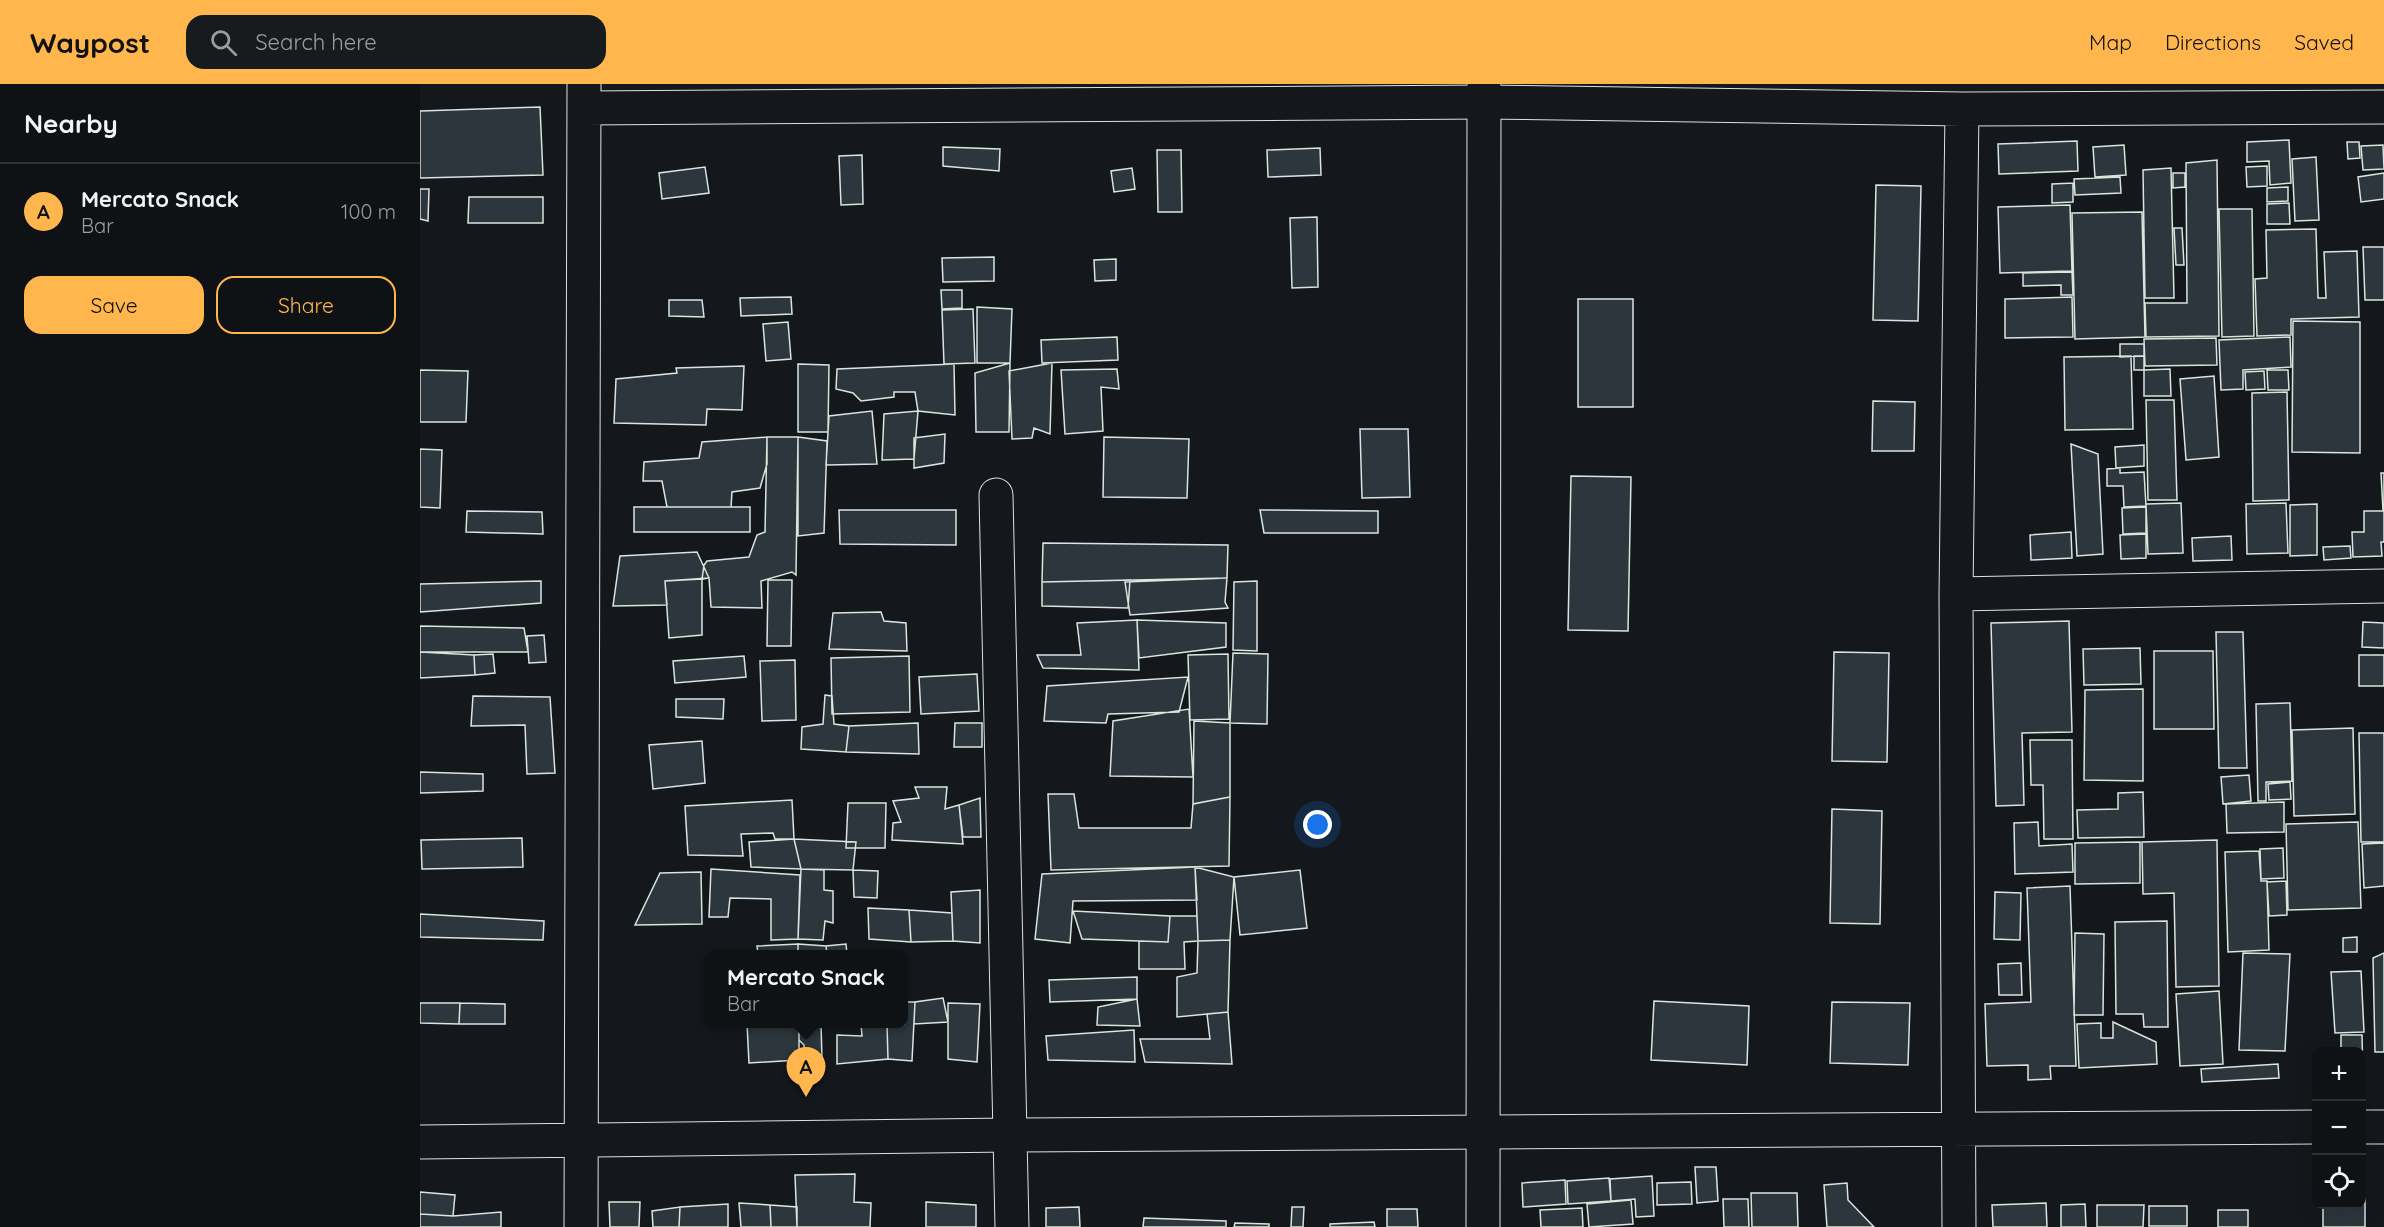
<!DOCTYPE html>
<meta charset="utf-8">
<style>
:root{--surface:#0f1215;--page:#181b1e;--text:#f1f3f6;--muted:#9b9ea0;--line:#2f3234;--accent:#ffb74d}
body{margin:0;font-family:Quicksand,sans-serif;background:var(--page);color:var(--text)}
.controls{position:absolute;right:18px;bottom:18px;display:grid;overflow:hidden;border-radius:12px;box-shadow:0 6px 24px #0002}
.controls button{width:54px;height:54px;display:grid;place-items:center;padding:0;border:0;border-bottom:2px solid var(--line);background:var(--surface);color:var(--text);font:30px sans-serif}
.you{position:absolute;left:898px;top:741px;width:21px;height:21px;margin:-15px;border:4px solid #fff;border-radius:50%;background:#1a73e8;box-shadow:0 0 0 9px #1a73e833}
.badge{display:grid;place-items:center;width:39px;height:39px;border-radius:50%;background:var(--accent);color:#111;font-size:20px;font-weight:700}
.pin{position:absolute;translate:-50% -50px;filter:drop-shadow(0 2px 3px #0008)}
.pin::after{content:'';position:absolute;top:32px;width:21px;height:18px;background:inherit;clip-path:polygon(0 0,100% 0,50% 100%)}
.popup{position:absolute;left:284px;top:866px;width:204px;height:78px;box-sizing:border-box;display:grid;place-content:center;border-radius:12px;background:var(--surface);filter:drop-shadow(0 2px 4px #0005);font-size:20px;white-space:nowrap;color:var(--muted)}
.popup b{font-size:22px;color:var(--text)}
.popup::after{content:'';position:absolute;left:50%;top:100%;margin-left:-12px;border:12px solid transparent;border-top-color:var(--surface)}
.list{margin:0;padding:0;list-style:none}
h2{display:flex;justify-content:space-between;align-items:center;height:78px;margin:0;padding:0 24px;font-size:26px}
h2 small{font-size:20px;font-weight:400;color:var(--muted)}
.list li{display:grid;grid-template-columns:39px 1fr auto;gap:18px;align-items:center;box-sizing:border-box;height:96px;padding:0 24px;border-top:2px solid var(--line)}
.list b{display:block;font-size:22px;white-space:nowrap}
.list p{margin:0;font-size:20px;white-space:nowrap;color:var(--muted)}
.list em{font-size:20px;font-style:normal;color:var(--muted)}
.actions{display:flex;gap:12px;padding:18px 24px}
.actions a{flex:1;padding:14px 0;border:2px solid var(--accent);border-radius:18px;text-align:center;font-size:21px;color:var(--accent)}
.actions .main{background:var(--accent);color:#111}
.icon{flex:none;width:33px;height:33px;fill:none;stroke:currentColor;stroke-width:2;stroke-linecap:round;stroke-linejoin:round}
.map{position:relative;flex:none;width:1964px;height:1143px;overflow:hidden}
header{display:flex;align-items:center;gap:36px;box-sizing:border-box;height:84px;padding:0 30px;background:var(--accent);color:#111}
header strong{font-size:28px}
nav{display:flex;gap:33px;margin-inline-start:auto;font-size:21px}
.search{width:420px;height:54px;background:var(--page);display:flex;align-items:center;gap:15px;box-sizing:border-box;padding:0 21px;border-radius:18px;color:var(--muted);font-size:22px}
main{display:flex}
aside{flex:1;background:var(--surface)}
.map>svg:first-child{display:block}
.building{fill:#2c363c;stroke:#d8e6dc;stroke-width:1.5}
.lines{fill:none;stroke-linecap:round;stroke-linejoin:round}
.street-casing{stroke:#d8e6dc;stroke-width:35}
.secondary-casing{stroke:#d8e6dc;stroke-width:35}
.street{stroke:#14181c;stroke-width:33}
.secondary{stroke:#14181c;stroke-width:33}
</style>
<header>
<strong>Waypost</strong>
<div class="search"><svg class="icon" aria-label="search" viewBox="0 0 24 24"><circle cx="10" cy="10" r="6"/><path d="M15 15l6 6"/></svg>Search here</div>
<nav><a>Map</a><a>Directions</a><a>Saved</a></nav>
</header>
<main>
<aside>
<h2>Nearby<small></small></h2>
<ul class="list">
<li><span class="badge">A</span><div><b>Mercato Snack</b><p>Bar</p></div><em>100 m</em></li>
</ul>
<div class="actions"><a class="main">Save</a><a>Share</a></div>
</aside>
<div class="map">
<svg width="1964" height="1143" viewBox="0 0 1964 1143">
<rect width="100%" height="100%" fill="#14181c"/>
<path class="building" d="M 120,23 L 123,91 L 0,94 L 0,27 Z
M 1869,56 L 1871,99 L 1850,101 L 1849,77 L 1827,78 L 1827,58 Z
M 1657,57 L 1658,87 L 1579,90 L 1578,60 Z
M 1927,58 L 1939,58 L 1940,74 L 1928,75 Z
M 1704,61 L 1706,91 L 1675,93 L 1673,63 Z
M 1963,61 L 1964,85 L 1943,86 L 1941,62 Z
M 523,63 L 580,65 L 579,87 L 523,82 Z
M 900,64 L 901,91 L 848,93 L 847,66 Z
M 737,66 L 761,66 L 762,128 L 738,128 Z
M 442,71 L 443,120 L 421,121 L 419,72 Z
M 1896,73 L 1899,136 L 1875,137 L 1872,75 Z
M 1797,76 L 1799,252 L 1726,253 L 1725,219 L 1767,219 L 1766,79 Z
M 1847,82 L 1847,102 L 1827,103 L 1826,83 Z
M 285,83 L 289,109 L 242,115 L 239,89 Z
M 712,84 L 715,105 L 694,108 L 691,87 Z
M 1751,84 L 1754,214 L 1725,214 L 1723,86 Z
M 1753,89 L 1765,89 L 1765,103 L 1753,104 Z
M 1964,89 L 1964,115 L 1941,118 L 1938,93 Z
M 1700,93 L 1701,109 L 1655,111 L 1654,95 Z
M 1653,99 L 1653,118 L 1632,119 L 1632,100 Z
M 1456,101 L 1501,102 L 1498,237 L 1453,236 Z
M 1868,103 L 1868,117 L 1847,118 L 1847,104 Z
M 0,105 L 9,105 L 8,137 L 0,135 Z
M 49,113 L 123,113 L 123,139 L 48,139 Z
M 1869,119 L 1870,140 L 1847,140 L 1847,120 Z
M 1650,121 L 1652,187 L 1580,189 L 1578,123 Z
M 1799,125 L 1832,125 L 1834,252 L 1802,253 Z
M 1722,128 L 1725,253 L 1655,255 L 1652,129 Z
M 897,133 L 898,203 L 872,204 L 870,134 Z
M 1754,144 L 1762,144 L 1764,181 L 1756,181 Z
M 1896,145 L 1898,214 L 1906,214 L 1904,168 L 1937,167 L 1939,233 L 1871,235 L 1871,251 L 1837,252 L 1835,195 L 1847,194 L 1846,146 Z
M 1943,163 L 1964,163 L 1964,216 L 1945,216 Z
M 574,173 L 574,197 L 523,198 L 522,174 Z
M 696,175 L 696,196 L 675,197 L 674,176 Z
M 1652,188 L 1653,211 L 1641,211 L 1641,201 L 1603,202 L 1603,189 Z
M 521,206 L 542,206 L 542,224 L 522,225 Z
M 371,213 L 372,230 L 321,232 L 320,214 Z
M 1652,213 L 1653,253 L 1585,254 L 1585,215 Z
M 1158,215 L 1213,215 L 1213,323 L 1158,323 Z
M 249,216 L 282,216 L 284,233 L 249,232 Z
M 557,223 L 592,225 L 590,279 L 557,279 Z
M 553,225 L 555,279 L 524,280 L 522,226 Z
M 1873,237 L 1940,238 L 1940,369 L 1872,368 Z
M 368,238 L 371,275 L 346,277 L 343,240 Z
M 697,253 L 698,276 L 622,279 L 621,256 Z
M 1870,253 L 1871,283 L 1823,286 L 1823,305 L 1801,306 L 1799,256 Z
M 1796,254 L 1797,281 L 1725,282 L 1724,255 Z
M 1700,260 L 1724,260 L 1724,272 L 1700,273 Z
M 1711,272 L 1713,345 L 1645,346 L 1644,273 Z
M 1714,272 L 1724,272 L 1724,286 L 1714,286 Z
M 590,279 L 589,348 L 556,348 L 555,289 Z
M 632,279 L 630,350 L 614,344 L 612,354 L 592,355 L 589,287 Z
M 378,280 L 409,281 L 408,348 L 378,348 Z
M 534,280 L 535,331 L 498,327 L 495,308 L 474,308 L 474,313 L 441,317 L 433,309 L 416,305 L 417,285 Z
M 324,282 L 322,326 L 287,325 L 286,341 L 194,339 L 196,295 L 257,289 L 256,284 Z
M 697,285 L 699,305 L 681,303 L 683,347 L 645,350 L 641,286 Z
M 1750,285 L 1751,312 L 1724,312 L 1724,286 Z
M 0,286 L 48,287 L 46,338 L 0,338 Z
M 1847,286 L 1868,286 L 1869,306 L 1848,306 Z
M 1844,287 L 1845,305 L 1826,306 L 1825,288 Z
M 1794,292 L 1799,373 L 1766,376 L 1760,295 Z
M 1867,308 L 1869,416 L 1833,417 L 1832,309 Z
M 1726,316 L 1754,316 L 1757,416 L 1728,416 Z
M 1453,317 L 1495,318 L 1494,367 L 1452,367 Z
M 452,327 L 457,380 L 406,381 L 409,332 Z
M 498,327 L 494,375 L 462,376 L 464,330 Z
M 940,345 L 988,345 L 990,413 L 942,414 Z
M 525,350 L 524,379 L 494,384 L 494,354 Z
M 347,353 L 378,353 L 376,491 L 372,488 L 341,497 L 342,524 L 291,523 L 289,494 L 282,495 L 284,481 L 287,477 L 329,473 L 337,451 L 345,448 Z
M 347,353 L 347,380 L 340,404 L 312,408 L 311,423 L 247,423 L 242,397 L 223,397 L 224,378 L 279,374 L 282,358 Z
M 378,353 L 407,357 L 404,449 L 378,452 Z
M 684,353 L 769,355 L 767,414 L 683,413 Z
M 1651,360 L 1678,370 L 1683,470 L 1657,472 Z
M 1724,361 L 1724,382 L 1696,384 L 1695,363 Z
M 0,365 L 22,366 L 20,424 L 0,423 Z
M 1700,384 L 1700,389 L 1724,388 L 1726,422 L 1704,423 L 1703,402 L 1687,402 L 1687,385 Z
M 1961,389 L 1964,389 L 1964,458 L 1961,458 L 1962,472 L 1933,473 L 1932,448 L 1944,448 L 1944,427 L 1963,427 Z
M 1151,392 L 1211,393 L 1208,547 L 1148,546 Z
M 1761,419 L 1763,469 L 1728,470 L 1726,420 Z
M 1866,419 L 1868,469 L 1827,470 L 1826,420 Z
M 1897,420 L 1897,471 L 1870,472 L 1870,421 Z
M 214,423 L 330,423 L 330,448 L 214,448 Z
M 1726,423 L 1726,449 L 1703,450 L 1702,424 Z
M 419,426 L 536,426 L 536,461 L 420,460 Z
M 840,426 L 958,427 L 958,449 L 844,449 Z
M 47,427 L 122,428 L 123,450 L 46,448 Z
M 1651,448 L 1652,474 L 1611,476 L 1610,451 Z
M 1726,450 L 1726,474 L 1701,475 L 1700,451 Z
M 1811,452 L 1812,476 L 1773,477 L 1772,454 Z
M 623,459 L 808,461 L 807,494 L 622,498 Z
M 1930,462 L 1931,474 L 1904,476 L 1903,463 Z
M 277,468 L 289,494 L 245,497 L 247,521 L 193,522 L 200,472 Z
M 807,494 L 805,518 L 808,524 L 710,531 L 705,498 Z
M 282,495 L 282,551 L 249,554 L 245,497 Z
M 348,496 L 372,496 L 371,562 L 347,562 Z
M 710,496 L 708,524 L 622,522 L 622,498 Z
M 121,497 L 121,519 L 0,528 L 0,500 Z
M 837,497 L 837,567 L 813,566 L 814,498 Z
M 461,528 L 464,537 L 486,539 L 487,567 L 409,565 L 413,529 Z
M 717,536 L 719,586 L 623,584 L 617,571 L 661,571 L 657,539 Z
M 717,536 L 806,539 L 806,563 L 719,574 Z
M 1649,537 L 1652,648 L 1602,649 L 1604,721 L 1576,722 L 1571,539 Z
M 1943,538 L 1964,539 L 1964,564 L 1942,563 Z
M 0,542 L 104,544 L 108,568 L 0,568 Z
M 1796,548 L 1823,548 L 1827,684 L 1799,684 Z
M 124,551 L 126,578 L 109,579 L 107,552 Z
M 1720,564 L 1721,600 L 1664,601 L 1663,565 Z
M 1734,567 L 1793,567 L 1794,645 L 1734,645 Z
M 0,568 L 54,571 L 55,591 L 0,594 Z
M 1414,568 L 1469,569 L 1467,678 L 1412,677 Z
M 813,569 L 848,570 L 847,640 L 810,639 Z
M 73,570 L 75,589 L 55,591 L 54,571 Z
M 808,570 L 809,635 L 770,636 L 768,571 Z
M 1939,571 L 1964,571 L 1964,602 L 1939,602 Z
M 324,572 L 326,593 L 255,599 L 253,577 Z
M 489,572 L 490,628 L 412,630 L 411,574 Z
M 375,576 L 376,636 L 342,637 L 340,577 Z
M 557,590 L 559,627 L 501,630 L 499,593 Z
M 768,593 L 759,628 L 688,630 L 686,639 L 624,637 L 627,602 Z
M 1723,605 L 1723,697 L 1664,696 L 1665,606 Z
M 405,611 L 412,612 L 414,640 L 429,642 L 426,668 L 381,665 L 382,643 L 403,640 Z
M 53,612 L 130,613 L 135,689 L 107,690 L 105,641 L 51,642 Z
M 256,615 L 304,615 L 303,635 L 256,633 Z
M 1870,619 L 1872,697 L 1846,698 L 1846,717 L 1838,717 L 1836,620 Z
M 769,625 L 773,693 L 690,692 L 693,637 Z
M 774,637 L 810,639 L 810,713 L 773,720 Z
M 498,639 L 499,670 L 426,668 L 429,642 Z
M 535,639 L 562,639 L 562,663 L 534,663 Z
M 1933,644 L 1935,730 L 1874,732 L 1872,646 Z
M 1939,649 L 1964,649 L 1964,758 L 1941,758 Z
M 1610,656 L 1652,656 L 1653,755 L 1624,755 L 1623,701 L 1611,701 Z
M 282,657 L 285,699 L 233,705 L 229,661 Z
M 0,688 L 63,690 L 63,707 L 0,709 Z
M 1829,691 L 1831,717 L 1803,720 L 1801,693 Z
M 1870,698 L 1871,715 L 1849,716 L 1848,700 Z
M 495,703 L 527,703 L 525,725 L 539,721 L 543,760 L 472,756 L 473,739 L 481,738 L 473,717 L 499,714 Z
M 1723,708 L 1724,753 L 1658,754 L 1657,726 L 1698,725 L 1698,709 Z
M 628,710 L 654,710 L 659,744 L 771,744 L 773,720 L 810,713 L 809,782 L 631,786 Z
M 560,714 L 561,753 L 543,753 L 539,721 Z
M 372,716 L 374,755 L 355,755 L 353,749 L 321,750 L 323,772 L 268,771 L 265,722 Z
M 1864,718 L 1864,748 L 1807,749 L 1806,720 Z
M 428,719 L 466,719 L 465,764 L 426,764 Z
M 1412,725 L 1462,727 L 1460,840 L 1410,839 Z
M 1618,738 L 1619,762 L 1652,760 L 1653,788 L 1595,790 L 1594,739 Z
M 1938,738 L 1941,824 L 1868,826 L 1866,740 Z
M 102,754 L 103,783 L 2,785 L 1,756 Z
M 374,755 L 436,758 L 433,786 L 381,785 Z
M 374,755 L 381,785 L 331,783 L 329,758 Z
M 1797,756 L 1799,902 L 1756,903 L 1754,809 L 1723,810 L 1722,758 Z
M 1720,758 L 1720,799 L 1655,800 L 1655,759 Z
M 1964,759 L 1964,802 L 1944,804 L 1942,760 Z
M 1863,764 L 1864,794 L 1841,795 L 1840,765 Z
M 1839,767 L 1841,797 L 1847,797 L 1849,866 L 1808,868 L 1805,768 Z
M 775,783 L 814,793 L 810,856 L 778,857 Z
M 775,783 L 777,816 L 653,817 L 650,859 L 615,855 L 622,790 Z
M 291,785 L 380,791 L 378,855 L 351,856 L 351,815 L 310,814 L 308,833 L 289,833 Z
M 381,785 L 404,786 L 404,806 L 413,807 L 413,839 L 405,837 L 403,856 L 378,855 Z
M 433,786 L 458,787 L 457,814 L 434,813 Z
M 880,786 L 887,844 L 820,851 L 814,793 Z
M 281,788 L 282,840 L 215,841 L 240,789 Z
M 1866,797 L 1867,831 L 1849,832 L 1847,798 Z
M 1650,802 L 1656,982 L 1630,982 L 1631,995 L 1608,996 L 1608,981 L 1567,982 L 1565,920 L 1611,918 L 1607,804 Z
M 560,806 L 560,859 L 533,857 L 531,808 Z
M 1575,808 L 1601,809 L 1600,856 L 1574,855 Z
M 448,824 L 489,826 L 491,858 L 449,855 Z
M 489,826 L 532,829 L 533,857 L 491,858 Z
M 653,827 L 750,832 L 748,858 L 662,855 Z
M 0,830 L 124,837 L 123,856 L 0,853 Z
M 750,832 L 777,832 L 778,857 L 764,858 L 765,885 L 719,885 L 719,857 L 748,858 Z
M 1747,837 L 1748,943 L 1724,943 L 1723,930 L 1696,930 L 1695,838 Z
M 1655,849 L 1684,850 L 1683,931 L 1654,931 Z
M 1937,853 L 1937,868 L 1923,868 L 1923,854 Z
M 810,856 L 808,928 L 757,933 L 757,893 L 777,889 L 778,857 Z
M 378,860 L 406,862 L 407,870 L 378,870 Z
M 378,860 L 378,870 L 338,870 L 337,862 Z
M 426,860 L 427,870 L 407,870 L 406,862 Z
M 1823,869 L 1870,870 L 1865,967 L 1819,966 Z
M 1964,869 L 1964,968 L 1955,968 L 1953,874 Z
M 1601,879 L 1602,911 L 1579,911 L 1578,880 Z
M 1941,887 L 1944,948 L 1915,949 L 1911,888 Z
M 717,893 L 717,915 L 630,918 L 629,896 Z
M 1799,907 L 1803,980 L 1760,982 L 1756,910 Z
M 523,914 L 528,938 L 494,940 L 495,918 Z
M 717,915 L 720,942 L 677,941 L 678,923 Z
M 1234,917 L 1329,922 L 1327,981 L 1231,976 Z
M 484,918 L 495,918 L 492,977 L 468,975 L 467,940 L 484,940 Z
M 1412,918 L 1490,919 L 1488,981 L 1410,979 Z
M 0,919 L 40,919 L 39,940 L 0,939 Z
M 40,919 L 85,920 L 85,940 L 39,940 Z
M 528,919 L 560,920 L 557,978 L 528,975 Z
M 808,928 L 812,980 L 725,978 L 720,955 L 790,955 L 787,930 Z
M 1693,938 L 1736,958 L 1737,980 L 1659,984 L 1657,940 L 1681,939 L 1681,954 L 1693,954 Z
M 327,940 L 379,940 L 379,976 L 329,979 Z
M 379,940 L 401,940 L 402,975 L 385,975 L 384,961 L 379,956 Z
M 441,940 L 467,940 L 468,975 L 417,980 L 417,951 L 442,952 Z
M 714,946 L 715,978 L 628,976 L 626,952 Z
M 1921,951 L 1942,951 L 1943,997 L 1942,968 L 1921,968 Z
M 1858,980 L 1859,994 L 1782,998 L 1781,985 Z
M 1275,1083 L 1296,1083 L 1298,1117 L 1277,1119 Z
M 435,1090 L 434,1118 L 451,1119 L 450,1143 L 377,1143 L 375,1091 Z
M 1232,1092 L 1234,1132 L 1216,1133 L 1215,1115 L 1191,1117 L 1190,1095 Z
M 1189,1094 L 1191,1117 L 1148,1120 L 1147,1097 Z
M 1145,1096 L 1146,1120 L 1103,1123 L 1102,1099 Z
M 1271,1098 L 1272,1120 L 1237,1121 L 1237,1099 Z
M 1427,1099 L 1428,1116 L 1454,1143 L 1407,1143 L 1404,1101 Z
M 1942,1107 L 1945,1107 L 1945,1143 L 1903,1143 L 1903,1120 L 1942,1120 Z
M 0,1108 L 35,1111 L 33,1132 L 0,1130 Z
M 1331,1109 L 1377,1109 L 1378,1143 L 1332,1143 Z
M 1303,1115 L 1328,1115 L 1329,1143 L 1304,1143 Z
M 1211,1116 L 1213,1140 L 1169,1143 L 1167,1120 Z
M 189,1118 L 220,1118 L 219,1143 L 190,1143 Z
M 506,1118 L 556,1121 L 556,1143 L 506,1143 Z
M 319,1119 L 350,1121 L 351,1143 L 321,1143 Z
M 1626,1119 L 1627,1143 L 1573,1143 L 1572,1121 Z
M 308,1120 L 308,1143 L 259,1143 L 260,1123 Z
M 1665,1120 L 1666,1143 L 1641,1143 L 1641,1121 Z
M 350,1121 L 377,1123 L 377,1143 L 351,1143 Z
M 1677,1121 L 1724,1121 L 1723,1143 L 1677,1143 Z
M 1729,1122 L 1767,1122 L 1767,1142 L 1729,1142 Z
M 260,1123 L 259,1143 L 233,1143 L 232,1127 Z
M 659,1123 L 660,1143 L 626,1143 L 626,1124 Z
M 872,1123 L 884,1123 L 883,1143 L 871,1143 Z
M 1162,1124 L 1163,1143 L 1121,1143 L 1120,1126 Z
M 967,1125 L 997,1125 L 998,1143 L 967,1143 Z
M 1798,1126 L 1828,1126 L 1828,1143 L 1798,1143 Z
M 81,1128 L 81,1143 L 0,1143 L 0,1130 L 33,1132 Z
M 724,1134 L 806,1137 L 806,1143 L 723,1143 Z
M 954,1138 L 955,1143 L 910,1143 L 910,1140 Z
M 815,1139 L 849,1140 L 849,1143 L 814,1143 Z"/>
<g class="lines">
<g class="street-casing">
<path id="street" d="M 164,24 L 1064,18 L 1542,25 L 1964,23
M 576,411 L 592,1143
M 1536,510 L 1964,502
M 1942,1043 L 1964,1043
M 0,1058 L 590,1051 L 1896,1043
M 161,1143 L 164,0
M 1539,1143 L 1536,510 L 1542,25"/>
</g>
<g class="secondary-casing">
<path id="secondary" d="M 1063,1143 L 1064,0"/>
</g>
<use href="#street" class="street"/>
<use href="#secondary" class="secondary"/>
</g>
</svg>
<div class="controls">
<button>+</button>
<button>−</button>
<button><svg class="icon" aria-label="locate" viewBox="0 0 24 24"><circle cx="12" cy="12" r="6"/><path d="M12 2v4M12 18v4M2 12h4M18 12h4"/></svg></button>
</div>
<div class="you"></div>
<div class="pin badge" style="left:386px;top:1013px">A</div>
<div class="popup"><b>Mercato Snack</b>Bar</div>
</div>
</main>
